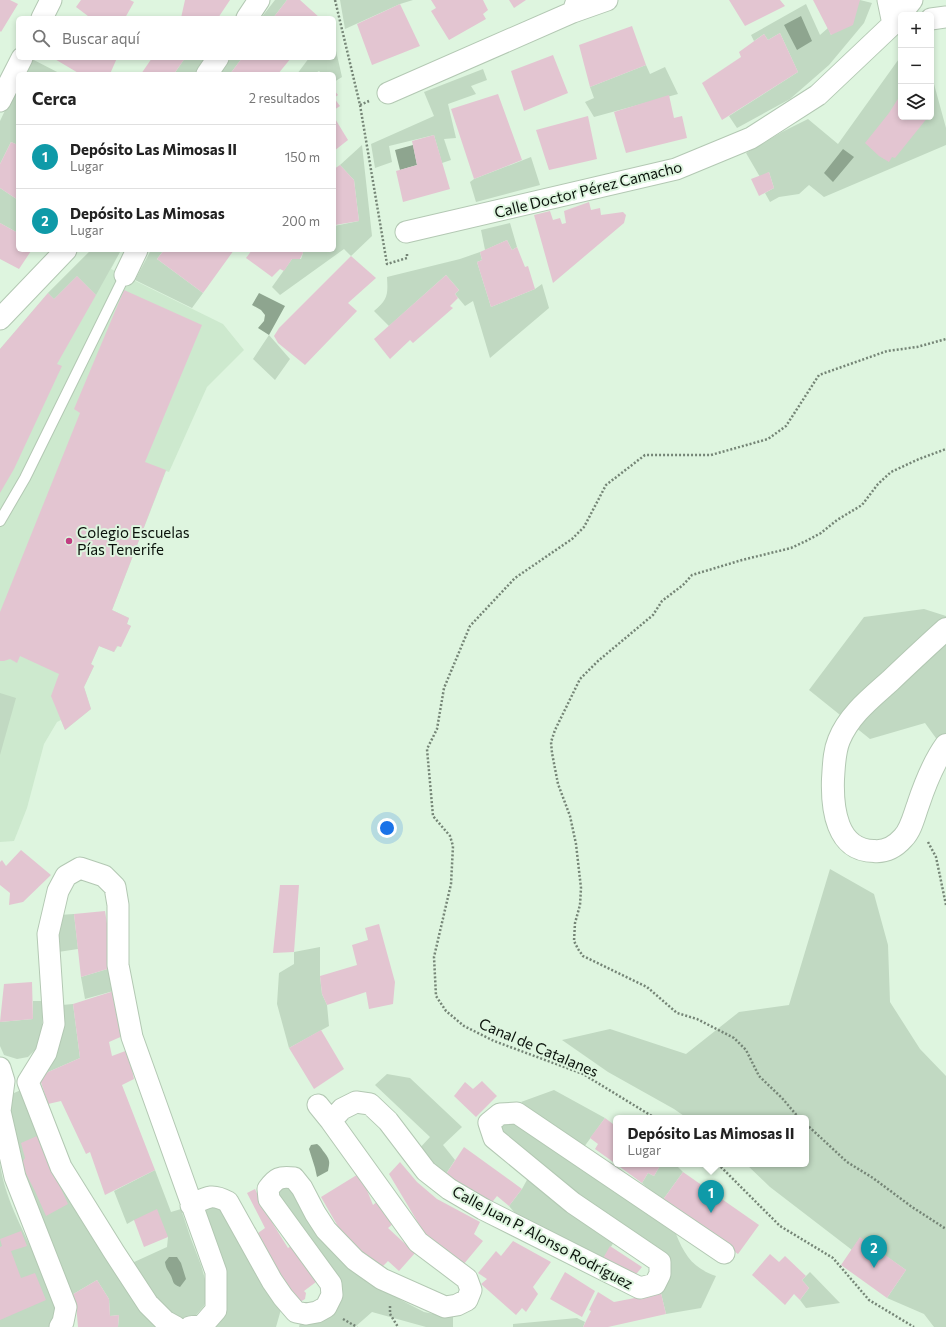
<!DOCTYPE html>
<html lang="es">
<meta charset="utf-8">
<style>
:root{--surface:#fff;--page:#f6f6f6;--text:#222;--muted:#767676;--line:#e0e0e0;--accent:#b45309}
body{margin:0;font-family:Commissioner,sans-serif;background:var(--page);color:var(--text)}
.controls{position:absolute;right:12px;top:12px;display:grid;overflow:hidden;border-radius:6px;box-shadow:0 2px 6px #0003}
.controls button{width:36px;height:36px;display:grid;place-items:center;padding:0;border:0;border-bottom:1px solid var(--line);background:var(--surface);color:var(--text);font:20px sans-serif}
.you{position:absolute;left:387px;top:828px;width:14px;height:14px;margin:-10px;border:3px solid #fff;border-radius:50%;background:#1a73e8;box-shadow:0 0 0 6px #1a73e833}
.badge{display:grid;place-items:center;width:26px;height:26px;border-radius:50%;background:var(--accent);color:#fff;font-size:13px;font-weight:700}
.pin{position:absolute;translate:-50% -33px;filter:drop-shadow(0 1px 2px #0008)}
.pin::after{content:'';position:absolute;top:21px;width:14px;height:12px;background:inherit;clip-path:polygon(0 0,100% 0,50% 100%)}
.popup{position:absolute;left:613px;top:1115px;width:196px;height:52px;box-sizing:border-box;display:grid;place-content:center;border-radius:6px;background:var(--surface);filter:drop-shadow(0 1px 3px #0005);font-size:13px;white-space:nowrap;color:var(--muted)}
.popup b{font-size:15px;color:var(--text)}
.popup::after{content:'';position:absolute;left:50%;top:100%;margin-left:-8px;border:8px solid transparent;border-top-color:var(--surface)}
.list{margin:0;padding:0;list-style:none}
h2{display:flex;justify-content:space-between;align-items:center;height:52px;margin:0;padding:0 16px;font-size:17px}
h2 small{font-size:13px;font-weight:400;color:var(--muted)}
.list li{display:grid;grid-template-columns:26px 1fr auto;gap:12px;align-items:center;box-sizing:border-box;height:64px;padding:0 16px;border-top:1px solid var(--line)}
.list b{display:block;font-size:15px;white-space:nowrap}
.list p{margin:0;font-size:13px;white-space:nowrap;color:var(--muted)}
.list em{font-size:13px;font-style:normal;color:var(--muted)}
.icon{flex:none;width:22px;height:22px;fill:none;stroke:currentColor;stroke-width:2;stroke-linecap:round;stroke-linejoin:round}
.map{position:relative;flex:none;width:946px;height:1327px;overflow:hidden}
.search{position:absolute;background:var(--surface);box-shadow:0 2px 6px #0003;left:16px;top:16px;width:320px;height:44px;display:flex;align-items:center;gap:10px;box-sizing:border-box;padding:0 14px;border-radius:6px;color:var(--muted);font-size:15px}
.panel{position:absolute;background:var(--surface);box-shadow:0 2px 6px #0003;left:16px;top:72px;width:320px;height:180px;border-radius:6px}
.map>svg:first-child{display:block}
.built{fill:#cde9ce}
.green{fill:#c1d9c2}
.water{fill:#8ea58f}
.building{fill:#e3c5d1}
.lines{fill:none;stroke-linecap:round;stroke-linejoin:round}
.lane-casing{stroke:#b3c8b3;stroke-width:12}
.street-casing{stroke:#b3c8b3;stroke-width:23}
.secondary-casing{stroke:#b3c8b3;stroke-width:24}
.path{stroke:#758576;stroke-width:2.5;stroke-dasharray:2 2;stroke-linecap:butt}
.lane{stroke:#fff;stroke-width:10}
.street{stroke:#fff;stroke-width:21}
.secondary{stroke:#fff;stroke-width:22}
.poi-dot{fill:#c13d82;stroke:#def5df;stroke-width:1.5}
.labels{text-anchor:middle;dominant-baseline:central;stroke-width:4;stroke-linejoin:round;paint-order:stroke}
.street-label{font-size:15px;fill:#0a120b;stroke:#def5df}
.poi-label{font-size:15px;fill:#0a120b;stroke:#def5df;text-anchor:start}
</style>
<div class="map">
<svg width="946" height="1327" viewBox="0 0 946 1327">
<rect width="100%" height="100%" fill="#def5df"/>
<path class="built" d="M 91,250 L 121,250 L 111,269 L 223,324 L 244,350 L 207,387 L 169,472 L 166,471 L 112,610 L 129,618 L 127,624 L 131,626 L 114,652 L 99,646 L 91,664 L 94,666 L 84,687 L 91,709 L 65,730 L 61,720 L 57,722 L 44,744 L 27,808 L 14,841 L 0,842 L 0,349 L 48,293 Z"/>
<path class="green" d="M 275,0 L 287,0 L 273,18 L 261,18 Z
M 340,0 L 413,0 L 400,4 L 345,29 Z
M 860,0 L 872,3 L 864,23 L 829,65 L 790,99 L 737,128 L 729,116 L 798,72 L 780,33 L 768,40 L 764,34 L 754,41 L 751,35 L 806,4 L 820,35 L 828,28 L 831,35 Z
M 334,42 L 342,77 L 334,82 L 334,74 L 322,74 L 319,71 L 314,74 L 297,74 L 309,58 L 334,58 Z
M 901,56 L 901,117 L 931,117 L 931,73 L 946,128 L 946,145 L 824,197 L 809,185 L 799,194 L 779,197 L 770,202 L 765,193 L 774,188 L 769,172 L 760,177 L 746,153 L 782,132 L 808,119 L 838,144 Z
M 30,58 L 61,74 L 22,74 Z
M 185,58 L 207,58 L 195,74 L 174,74 Z
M 230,58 L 242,58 L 230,74 L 218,74 Z
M 646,65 L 650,74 L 665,67 L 678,94 L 594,117 L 585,102 L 594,98 L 590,87 Z
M 483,69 L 487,80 L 471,86 L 476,94 L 448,104 L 456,138 L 444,139 L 451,160 L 442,163 L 434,135 L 389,146 L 392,162 L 375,168 L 371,144 L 434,116 L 424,92 Z
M 18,83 L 18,145 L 11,142 L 0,164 L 0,121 Z
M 362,145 L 372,236 L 351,256 L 344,249 L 280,295 L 272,287 L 292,259 L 301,259 L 303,253 L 302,250 L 334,250 L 334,226 L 359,221 L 354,180 L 340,165 Z
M 531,157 L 540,185 L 476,202 L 470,182 L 474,179 Z
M 0,188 L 18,200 L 18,233 L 0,223 Z
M 510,223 L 517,247 L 512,250 L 507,240 L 485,250 L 481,230 Z
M 91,250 L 121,250 L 96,295 L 77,276 L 54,299 L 48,293 Z
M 151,250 L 163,251 L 157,259 L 203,293 L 192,308 L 135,280 Z
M 480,252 L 482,260 L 477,262 L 491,307 L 535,289 L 542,284 L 549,308 L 490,358 L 473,301 L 465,306 L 455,294 L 459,290 L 446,275 L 389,326 L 374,311 C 388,299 388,295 387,277 L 460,259 Z
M 269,335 L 290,359 L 275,380 L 253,359 Z
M 924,609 L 946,616 L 946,752 L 925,723 L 870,739 L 809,690 L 864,617 Z
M 0,693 L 16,698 L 0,755 Z
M 830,869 L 874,894 L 888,945 L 890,1002 L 920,1049 L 946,1076 L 946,1327 L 934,1327 L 924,1314 L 887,1298 L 906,1270 L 860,1238 L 852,1250 L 770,1187 L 746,1164 L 806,1164 L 806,1118 L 687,1118 L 674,1109 L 608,1072 L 562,1040 L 610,1029 L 686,1054 L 739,1012 L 789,1005 Z
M 74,914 L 78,949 L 58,952 L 57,922 L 59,915 Z
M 320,947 L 320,976 L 322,994 L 327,1005 L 329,1026 L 289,1048 L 277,1004 L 279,973 L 294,964 L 294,952 Z
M 114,967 L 117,990 L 85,999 L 81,977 Z
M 33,1001 L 42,1001 L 42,1038 L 36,1049 L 28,1057 L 17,1059 L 4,1055 L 0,1046 L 0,1022 L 33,1019 Z
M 73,1004 L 80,1058 L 39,1076 L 62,1005 Z
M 387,1074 L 410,1078 L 462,1127 L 443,1145 L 455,1160 L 444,1177 L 418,1150 L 430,1137 L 375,1085 Z
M 21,1090 L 164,1327 L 118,1327 L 119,1315 L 110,1316 L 109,1299 L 97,1280 L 70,1296 L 21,1174 L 8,1103 L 14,1093 Z
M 554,1090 L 605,1118 L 584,1147 L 521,1102 Z
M 512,1119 L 676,1234 C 685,1256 693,1268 716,1276 L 701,1308 L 666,1314 L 661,1293 L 658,1287 L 666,1277 L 619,1229 L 497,1135 L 502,1120 Z
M 0,1163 C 4,1196 22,1228 36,1258 C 44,1277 51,1297 59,1316 L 53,1327 L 0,1327 Z
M 661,1164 L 675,1164 L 683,1172 L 662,1201 L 642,1183 L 648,1173 L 654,1176 Z
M 155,1170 L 171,1212 L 181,1209 L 191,1239 L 201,1265 L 209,1293 L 204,1306 L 196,1315 L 186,1319 L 172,1315 L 156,1297 L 132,1263 L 167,1247 L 168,1237 L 134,1220 L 127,1224 L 114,1191 Z
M 528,1178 L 614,1242 L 601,1262 L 526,1226 L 509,1206 L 522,1189 Z
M 288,1186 L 366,1275 L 401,1300 L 424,1312 L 444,1316 L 453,1316 L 453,1327 L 426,1327 L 372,1312 L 355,1327 L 299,1327 L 300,1323 L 333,1305 L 280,1207 L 278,1192 L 281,1189 Z
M 217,1202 L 282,1306 L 276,1327 L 204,1327 L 207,1326 L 204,1211 L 206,1206 Z
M 810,1272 L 840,1303 L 806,1308 L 800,1300 L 809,1288 L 802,1280 Z
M 577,1318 L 585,1322 L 583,1327 L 513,1327 L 513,1324 Z"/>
<path class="water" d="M 801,16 L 812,41 L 797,50 L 784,25 Z
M 413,145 L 417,165 L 400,170 L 395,150 Z
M 843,149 L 854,157 L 833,182 L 824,173 Z
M 259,293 L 285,306 L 269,335 L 258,328 L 264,321 L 265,315 L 261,310 L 252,305 Z
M 317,1144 C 321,1147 321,1148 324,1152 C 330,1160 330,1161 328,1171 L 317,1177 L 315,1168 L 309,1149 L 311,1145 Z
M 169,1257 L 177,1257 L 181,1263 L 186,1279 L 180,1287 C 171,1284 174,1280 170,1274 C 167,1269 166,1268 165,1262 Z"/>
<path class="building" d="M 0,0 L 10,0 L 18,4 L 1,32 L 0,31 Z
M 81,0 L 130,0 L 134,2 L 125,18 L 87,18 L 88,16 L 76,7 Z
M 185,0 L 230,0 L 218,18 L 181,18 Z
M 287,0 L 300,0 L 320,18 L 273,18 Z
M 431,0 L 483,0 L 488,10 L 483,14 L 486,19 L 449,40 L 431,11 L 436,8 Z
M 509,0 L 526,0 L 514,8 Z
M 729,0 L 780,0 L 785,6 L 745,26 Z
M 813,0 L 860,0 L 853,25 L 831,35 Z
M 400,4 L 420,46 L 372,65 L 357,24 Z
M 632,26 L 646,65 L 590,87 L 579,45 Z
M 780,33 L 798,72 L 722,120 L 702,83 L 741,57 L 739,52 L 764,34 L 768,40 Z
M 553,55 L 568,93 L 524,111 L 511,71 Z
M 53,58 L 117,58 L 110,74 L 80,74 Z
M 152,58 L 185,58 L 174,74 L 141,74 Z
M 242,58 L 291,58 L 278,74 L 230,74 Z
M 334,90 L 338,95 L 334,98 L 340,106 L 334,110 Z
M 498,94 L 522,160 L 474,179 L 451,109 Z
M 901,94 L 901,117 L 928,117 L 895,158 L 892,157 L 889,162 L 879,156 L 865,143 L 889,113 Z
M 669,95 L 674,118 L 682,116 L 687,138 L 626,153 L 614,112 Z
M 588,116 L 597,159 L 549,170 L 536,130 Z
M 334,117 L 348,140 L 334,151 Z
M 434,135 L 450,189 L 403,202 L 396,171 L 417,165 L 412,141 Z
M 11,142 L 18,145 L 18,200 L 0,188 L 0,164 Z
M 340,165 L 354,180 L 359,221 L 335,225 L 334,220 L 334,169 Z
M 769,172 L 774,188 L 759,196 L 751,179 Z
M 589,202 L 591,210 L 600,208 L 601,215 L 623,212 L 626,215 L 624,223 L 553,283 L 534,215 L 550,211 L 553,220 L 560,218 L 562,224 L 566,223 L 564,211 Z
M 0,223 L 18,233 L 18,250 L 31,251 L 19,269 L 0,259 Z
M 507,240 L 512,250 L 517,247 L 525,267 L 528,266 L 535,289 L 491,307 L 477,262 L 482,260 L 480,252 Z
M 164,250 L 234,250 L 203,293 L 157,259 Z
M 252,250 L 302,250 L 303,253 L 300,259 L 292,259 L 284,271 L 280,269 L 272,277 L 246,258 Z
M 351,256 L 376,278 L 348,303 L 357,311 L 305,365 L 278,343 L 274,336 L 279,328 Z
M 446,275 L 459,290 L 455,294 L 458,298 L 450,306 L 453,308 L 413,343 L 410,340 L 390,359 L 374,339 Z
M 77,276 L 96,295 L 57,364 L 62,366 L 14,469 L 0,493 L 0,349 L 48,293 L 54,299 Z
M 124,290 L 202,325 L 145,462 L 166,470 L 112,610 L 129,618 L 127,624 L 131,626 L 121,647 L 117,646 L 114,652 L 99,646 L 91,664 L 94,666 L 84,687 L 91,709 L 65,730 L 51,696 L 59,674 L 20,656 L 17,663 L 10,659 L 4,661 L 0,661 L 0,612 L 80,413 L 74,409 Z
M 21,850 L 51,875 L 23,902 L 9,905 L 10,893 L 0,885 L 0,862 L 2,860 L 6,866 Z
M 280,885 L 299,885 L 294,952 L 273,953 Z
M 105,911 L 114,967 L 81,977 L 74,914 Z
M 379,924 L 395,982 L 393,1004 L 369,1009 L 366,992 L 327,1005 L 322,994 L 320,976 L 357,965 L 352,945 L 368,940 L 365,928 Z
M 32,982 L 33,1019 L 0,1022 L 4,984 Z
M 117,990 L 125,1035 L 109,1042 L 112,1056 L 128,1050 L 134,1079 L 122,1085 L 155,1170 L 105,1195 L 90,1152 L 86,1154 L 61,1101 L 48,1104 L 39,1076 L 80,1058 L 73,1004 Z
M 321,1030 L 344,1069 L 314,1089 L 289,1048 Z
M 482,1081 L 497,1096 L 476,1117 L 454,1096 L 465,1082 L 473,1089 Z
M 605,1118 L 613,1124 L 616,1120 L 616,1164 L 595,1149 L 598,1144 L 590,1138 Z
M 37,1136 L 68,1204 L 46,1216 L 35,1191 L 21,1164 L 25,1158 L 21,1143 Z
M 464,1147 L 522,1189 L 509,1206 L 497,1196 L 489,1206 L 444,1177 Z
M 400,1162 L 417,1182 L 437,1199 L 480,1222 L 474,1234 L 483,1241 L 463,1265 L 429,1241 L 389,1174 Z
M 616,1164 L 661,1164 L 654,1176 L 648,1173 L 642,1183 Z
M 683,1172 L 759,1225 L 738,1254 L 662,1201 Z
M 360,1173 L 373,1205 L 378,1201 L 395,1222 L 388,1228 L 415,1253 L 399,1271 L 388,1261 L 375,1274 L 340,1230 L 321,1197 Z
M 255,1189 L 265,1211 L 288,1248 L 291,1246 L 316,1282 L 304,1291 L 306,1293 L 305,1299 L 300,1302 L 296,1300 L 254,1236 L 265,1228 L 247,1193 Z
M 157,1209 L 168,1237 L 144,1247 L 134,1220 Z
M 21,1231 L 27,1246 L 11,1251 L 21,1278 L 35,1273 L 46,1300 L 0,1320 L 0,1247 L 2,1246 L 0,1239 Z
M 860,1237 L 906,1270 L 887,1298 L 841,1265 Z
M 513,1241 L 551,1262 L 533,1287 L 538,1294 L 526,1312 L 522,1308 L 516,1315 L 481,1284 L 487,1279 L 478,1273 L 496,1251 L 501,1256 Z
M 610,1246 L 642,1267 L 633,1278 L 601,1262 Z
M 770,1254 L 779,1262 L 785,1256 L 806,1276 L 802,1280 L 809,1288 L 800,1300 L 794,1294 L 785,1305 L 752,1275 Z
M 565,1272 L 595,1291 L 582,1317 L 550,1299 Z
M 97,1280 L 109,1299 L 110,1316 L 119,1315 L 118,1327 L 78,1327 L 76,1303 L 70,1296 Z
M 598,1292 L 614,1302 L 661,1293 L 666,1314 L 608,1327 L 583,1327 L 591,1311 L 589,1310 Z"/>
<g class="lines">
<g class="lane-casing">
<path id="lane" d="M 0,521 L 25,478 L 125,275"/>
</g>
<g class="street-casing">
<path id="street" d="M 573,12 L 607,0
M 42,18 L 51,0
M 247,18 L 259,0
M 931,19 L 946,17
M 893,24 L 912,0
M 207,74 L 218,58
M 388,93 L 573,12 L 577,0
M 0,101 L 22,58
M 406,232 L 676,169 L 751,138 L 818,95 L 893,24 L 888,0
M 125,275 L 137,250
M 0,319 L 66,250
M 0,1068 L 4,1081 L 0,1111 L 15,1177 L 66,1307 L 63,1322 L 60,1327
M 28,1082 L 46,1053 L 54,1024 L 48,934 L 58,891 L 66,876 L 80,868 L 104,876 L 115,887 L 118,905 L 118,965 L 132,1037 L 216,1272 L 216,1310 L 203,1325 L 190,1327
M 28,1082 L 61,1167 L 114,1252 L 148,1304 L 165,1321 L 176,1327
M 331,1121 L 342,1109 L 356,1102 L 370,1104 L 388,1121 L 426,1171 L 449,1189 L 483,1209 L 640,1288 L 655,1284 L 660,1274 L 660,1262 L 573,1203 L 494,1138 L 489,1123 L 500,1114 L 517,1113 L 724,1253
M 191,1205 C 207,1197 212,1193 228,1202 L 272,1281 L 283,1297 L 296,1312 L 306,1314 L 317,1312 L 326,1307 L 332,1295 L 331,1284 L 269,1199 L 268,1189 C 276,1178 280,1176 294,1178 L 302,1188 L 315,1213 L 326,1230 L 355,1260 L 382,1279 L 445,1307 L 457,1305 L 467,1300 L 471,1290 L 467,1279 L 418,1242 L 331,1121 L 318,1105"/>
</g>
<g class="secondary-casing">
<path id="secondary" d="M 946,629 C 927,646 909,663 890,681 C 871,698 849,715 839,740 C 834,752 834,765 833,779 C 832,807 836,851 874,851 C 885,852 895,847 903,838 C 911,830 914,816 918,805 C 925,784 933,763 946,745"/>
</g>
<path class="path" d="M 335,0 L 360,105 L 387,264 L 407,258 L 407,252
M 360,105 L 369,101
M 928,842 L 936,857 L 946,905
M 655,1118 L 583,1074 L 494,1041 L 464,1026 L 446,1011 L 436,996 L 434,957 L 451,884 L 453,846 L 450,836 L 433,816 L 427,749 L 437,729 L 444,688 L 470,626 L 515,578 L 572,539 L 584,527 L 606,485 L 645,455 L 711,455 L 768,439 L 786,426 L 819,375 L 887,351 L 917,347 L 946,339
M 799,1118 L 782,1098 L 759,1076 L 746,1050 L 734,1038 L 697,1019 L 677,1013 L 647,987 L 583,956 L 578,949 L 574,941 L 575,923 L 580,905 L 581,888 L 576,844 L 570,816 L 558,784 L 552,753 L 551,742 L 555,730 L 580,679 L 598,661 L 653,615 L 662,601 L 683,585 L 692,575 L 742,560 L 791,548 L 806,541 L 821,533 L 837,520 L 862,505 L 878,484 L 891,472 L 919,459 L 946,449
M 806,1124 L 847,1162 L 873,1178 L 912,1207 L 946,1229
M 718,1164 L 780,1226 L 833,1258 L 869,1300 L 914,1327
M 390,1306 L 390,1314 L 398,1327
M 343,1319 L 357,1327"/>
<use href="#lane" class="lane"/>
<use href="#street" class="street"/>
<use href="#secondary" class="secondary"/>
</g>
<circle class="poi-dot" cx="69" cy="541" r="4"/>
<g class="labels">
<g class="street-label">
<text transform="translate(588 189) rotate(-14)">Calle Doctor Pérez Camacho</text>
<text transform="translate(539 1047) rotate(23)">Canal de Catalanes</text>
<text transform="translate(543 1237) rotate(28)">Calle Juan P. Alonso Rodríguez</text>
</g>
<g class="poi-label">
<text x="77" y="532">Colegio Escuelas<tspan x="77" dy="17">Pías Tenerife</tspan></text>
</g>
</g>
</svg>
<div class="controls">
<button>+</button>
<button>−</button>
<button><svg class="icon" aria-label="layers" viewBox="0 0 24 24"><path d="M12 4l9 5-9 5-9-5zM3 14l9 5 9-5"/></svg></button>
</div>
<div class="you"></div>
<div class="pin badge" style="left:711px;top:1213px;background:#0f9aa8">1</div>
<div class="popup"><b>Depósito Las Mimosas II</b>Lugar</div>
<div class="pin badge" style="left:874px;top:1268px;background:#0f9aa8">2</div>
<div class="search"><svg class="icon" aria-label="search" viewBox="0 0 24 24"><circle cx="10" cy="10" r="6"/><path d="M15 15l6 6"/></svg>Buscar aquí</div>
<section class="panel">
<h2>Cerca<small>2 resultados</small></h2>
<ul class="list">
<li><span class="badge" style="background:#0f9aa8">1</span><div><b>Depósito Las Mimosas II</b><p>Lugar</p></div><em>150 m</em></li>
<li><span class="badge" style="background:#0f9aa8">2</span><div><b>Depósito Las Mimosas</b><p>Lugar</p></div><em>200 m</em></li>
</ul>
</section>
</div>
